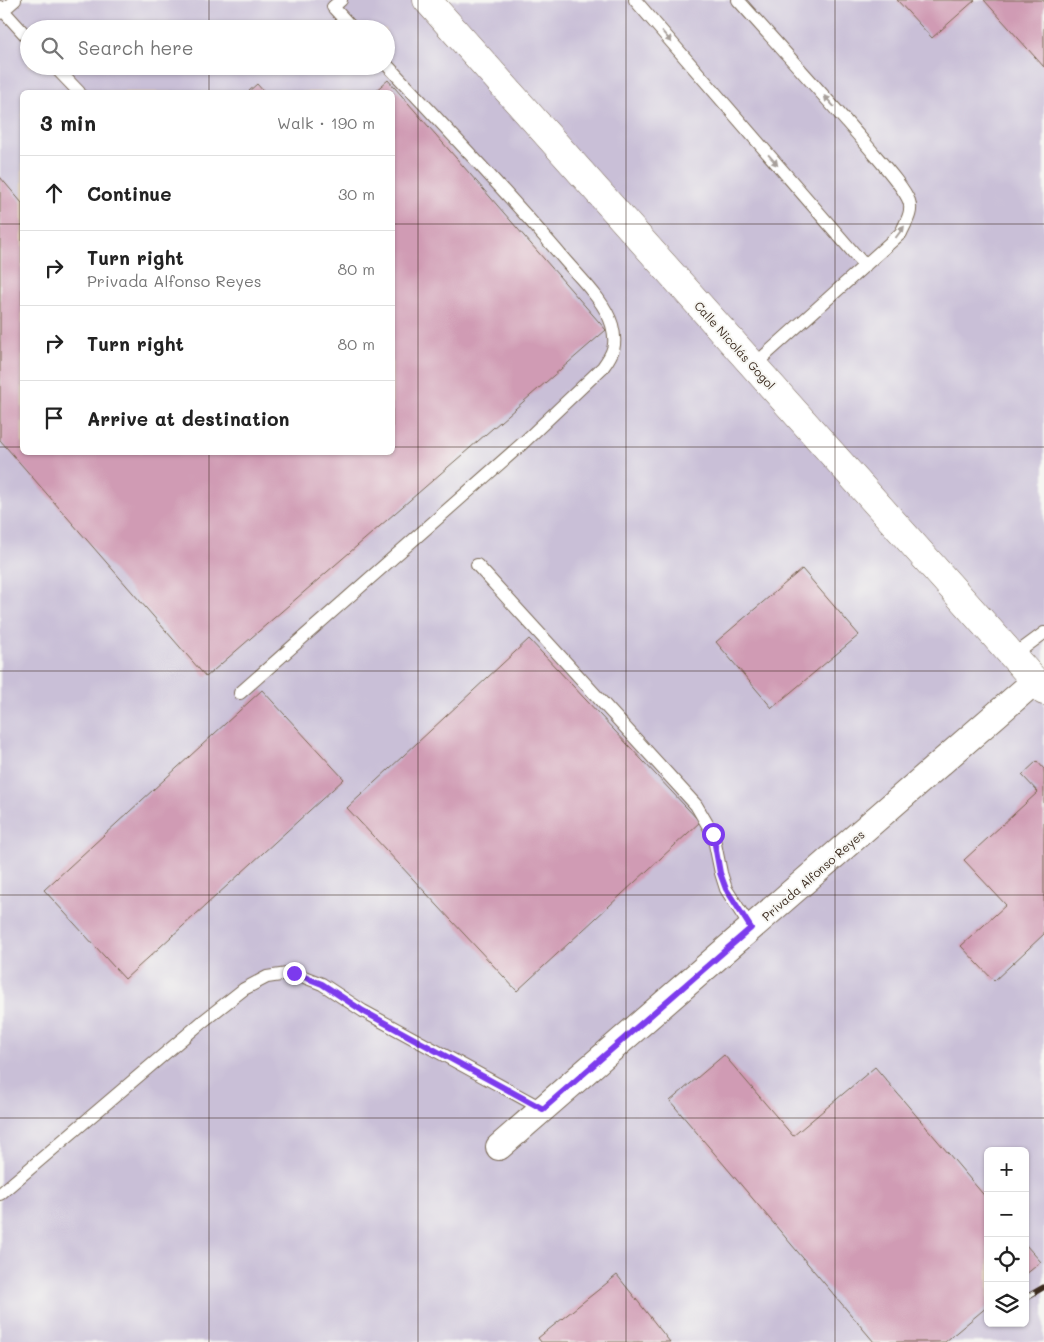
<!DOCTYPE html>
<meta charset="utf-8">
<style>
:root{--surface:#fff;--page:#f6f6f6;--text:#222;--muted:#767676;--line:#e0e0e0}
body{margin:0;font-family:Mali,sans-serif;background:var(--page);color:var(--text)}
.controls{position:absolute;right:15px;bottom:15px;display:grid;overflow:hidden;border-radius:8px;box-shadow:0 1px 4px #0004}
.controls button{width:45px;height:45px;display:grid;place-items:center;padding:0;border:0;border-bottom:1px solid var(--line);background:var(--surface);color:var(--text);font:25px sans-serif}
.stop{position:absolute;width:15px;height:15px;margin:-11px;border:4px solid #7c3aed;border-radius:50%;background:#fff}
.stop.end{background:#7c3aed;border-color:#fff;box-shadow:0 1px 5px #0008}
.list{margin:0;padding:0;list-style:none}
h2{display:flex;justify-content:space-between;align-items:center;height:65px;margin:0;padding:0 20px;font-size:21px}
h2 small{font-size:16px;font-weight:400;color:var(--muted)}
.list li{display:grid;grid-template-columns:32px 1fr auto;gap:15px;align-items:center;box-sizing:border-box;height:75px;padding:0 20px;border-top:1px solid var(--line)}
.list b{display:block;font-size:19px;white-space:nowrap}
.list p{margin:0;font-size:16px;white-space:nowrap;color:var(--muted)}
.list em{font-size:16px;font-style:normal;color:var(--muted)}
.icon{flex:none;width:28px;height:28px;fill:none;stroke:currentColor;stroke-width:2;stroke-linecap:round;stroke-linejoin:round}
.map{position:relative;flex:none;width:1044px;height:1342px;overflow:hidden}
.search{position:absolute;background:var(--surface);box-shadow:0 1px 4px #0004;left:20px;top:20px;width:375px;height:55px;display:flex;align-items:center;gap:12px;box-sizing:border-box;padding:0 18px;border-radius:28px;color:var(--muted);font-size:19px}
.panel{position:absolute;background:var(--surface);box-shadow:0 1px 4px #0004;left:20px;top:90px;width:375px;height:365px;border-radius:8px}
.map>svg:first-child{display:block}
.industrial{fill:#c9bfd7;fill-rule:evenodd}
.building{fill:#d09bb4}
.lines{fill:none;stroke-linecap:round;stroke-linejoin:round}
.lane-casing{stroke:#7a6854;stroke-width:14}
.street-casing{stroke:#7a6854;stroke-width:28}
.secondary-casing{stroke:#7a6854;stroke-width:29}
.lane{stroke:#fff;stroke-width:12}
.street{stroke:#fff;stroke-width:26}
.secondary{stroke:#fff;stroke-width:28}
.rail-casing{stroke:#3b2a1e;stroke-width:5.5}
.rail{stroke:#f6f6f2;stroke-width:4;stroke-dasharray:11;stroke-linecap:butt}
.oneway{fill:#a79f9a}
.route{stroke:#7c3aed;stroke-width:6}
.grid{fill:none;stroke:#3b2a1e;stroke-width:1;stroke-opacity:0.55}
.labels{text-anchor:middle;dominant-baseline:central;stroke-width:4;stroke-linejoin:round;paint-order:stroke}
.street-label{font-size:12px;fill:#3b2a1e;stroke:#f6f6f2}
</style>
<div class="map">
<svg width="1044" height="1342" viewBox="0 0 1044 1342">
<rect width="100%" height="100%" fill="#f6f6f2"/>
<filter id="ink" filterUnits="userSpaceOnUse"><feTurbulence type="fractalNoise" baseFrequency=".02" numOctaves="2"/><feDisplacementMap in="SourceGraphic" scale="10" xChannelSelector="R" yChannelSelector="G"/><feConvolveMatrix kernelMatrix="1 2 1 2 8 2 1 2 1" color-interpolation-filters="sRGB"/></filter>
<filter id="wash" filterUnits="userSpaceOnUse"><feTurbulence type="fractalNoise" baseFrequency=".0096" numOctaves="4" result="noise"/><feDisplacementMap in="SourceGraphic" scale="20" xChannelSelector="R" yChannelSelector="G"/><feGaussianBlur stdDeviation="1.12" result="paint"/><feColorMatrix in="noise" values="0 0 0 0 0 0 0 0 0 0 0 0 0 0 0 0 0 1.4 0 .05"/><feComposite in="paint" operator="in"/></filter>
<g filter="url(#wash)">
<rect width="100%" height="100%" fill="#f0dbb9"/>
<path class="industrial" d="M 0,0 L 1044,0 L 1044,1342 L 0,1342 ZM 29,29 L 386,29 L 386,66 L 29,66 ZM 22,92 L 392,92 L 392,452 L 22,452 ZM 988,1151 L 1025,1151 L 1025,1323 L 988,1323 Z"/>
<g id="blocks">
<path class="building" d="M 897,0 L 975,0 L 932,38 Z
M 984,0 L 1044,0 L 1044,67 Z
M 388,80 L 606,330 L 206,677 L 0,440 L 0,177 L 22,203 L 22,452 L 392,452 L 392,92 L 374,92 Z
M 257,84 L 264,92 L 248,92 Z
M 802,569 L 859,635 L 772,708 L 716,642 Z
M 529,639 L 700,822 L 517,991 L 347,808 Z
M 262,690 L 344,779 L 125,979 L 44,890 Z
M 1037,761 L 1044,769 L 1044,934 L 994,981 L 961,946 L 1006,905 L 964,860 L 1038,792 L 1022,775 Z
M 724,1055 L 793,1136 L 875,1067 L 988,1200 L 988,1306 L 945,1342 L 874,1342 L 670,1101 Z
M 1025,1244 L 1041,1262 L 1025,1275 Z
M 617,1275 L 670,1342 L 541,1342 L 538,1338 Z"/>
</g>
</g>
<g filter="url(#ink)">
<use href="#blocks" fill-opacity="0" stroke="#7a6854" stroke-width="1"/>
<g class="lines">
<g class="lane-casing">
<path id="lane" d="M 341,0 L 333,7 L 353,29
M 635,0 L 865,266
M 738,0 C 780,47 823,94 865,143 C 876,157 903,185 909,201 C 913,212 906,222 901,233 L 753,366
M 0,7 L 29,39
M 0,13 L 15,0
M 54,66 L 79,92
M 477,565 L 696,805 L 713,834 L 721,873 L 726,889 L 751,928
M 1013,656 L 1044,633
M 240,693 L 523,443 L 603,367 C 614,352 617,344 612,325 C 605,301 579,277 563,258 C 506,191 446,128 386,64
M 0,1194 L 202,1022 L 244,989 L 267,977 L 294,973 L 322,984 L 363,1011 L 543,1109"/>
</g>
<g class="street-casing">
<path id="street" d="M 499,1147 L 1035,681"/>
</g>
<g class="secondary-casing">
<path id="secondary" d="M 427,0 L 1044,691"/>
</g>
<use href="#lane" class="lane"/>
<use href="#street" class="street"/>
<use href="#secondary" class="secondary"/>
<g class="rail-casing">
<path id="rail" d="M 1025,1298 L 1044,1287"/>
</g>
<use href="#rail" class="rail"/>
</g>
<defs><path id="oneway-solid" d="M-6-.8H1V-3.2L6.5 0L1 3.2V.8H-6Z" transform="scale(1.25)"/></defs>
<g class="oneway">
<use href="#oneway-solid" transform="translate(667 37) rotate(49)"/>
<use href="#oneway-solid" transform="translate(829 101) rotate(-132)"/>
<use href="#oneway-solid" transform="translate(773 160) rotate(49)"/>
<use href="#oneway-solid" transform="translate(900 232) rotate(-53)"/>
</g>
</g>
<g class="lines" filter="url(#ink)">
<path class="route" d="M 294,973 L 322,984 L 363,1011 L 543,1109 L 751,928 L 726,889 L 720,873 L 713,834"/>
</g>
<path class="grid" d="M 209,0 L 209,29M 418,0 L 418,1342M 626,0 L 626,1342M 835,0 L 835,1342M 209,66 L 209,92M 0,224 L 22,224M 392,224 L 1044,224M 0,447 L 22,447M 392,447 L 1044,447M 209,452 L 209,1342M 0,671 L 1044,671M 0,895 L 1044,895M 0,1118 L 1044,1118"/>
<g class="labels">
<g class="street-label">
<text transform="translate(735 345) rotate(48)">Calle Nicolás Gogol</text>
<text transform="translate(813 875) rotate(-41)">Privada Alfonso Reyes</text>
</g>
</g>
</svg>
<div class="controls">
<button>+</button>
<button>−</button>
<button><svg class="icon" aria-label="locate" viewBox="0 0 24 24"><circle cx="12" cy="12" r="6"/><path d="M12 2v4M12 18v4M2 12h4M18 12h4"/></svg></button>
<button><svg class="icon" aria-label="layers" viewBox="0 0 24 24"><path d="M12 4l9 5-9 5-9-5zM3 14l9 5 9-5"/></svg></button>
</div>
<div class="stop" style="left:713px;top:834px"></div>
<div class="stop end" style="left:294px;top:973px"></div>
<div class="search"><svg class="icon" aria-label="search" viewBox="0 0 24 24"><circle cx="10" cy="10" r="6"/><path d="M15 15l6 6"/></svg>Search here</div>
<section class="panel">
<h2>3 min<small>Walk · 190 m</small></h2>
<ul class="list">
<li><svg class="icon" aria-label="ahead" viewBox="0 0 24 24"><path d="M12 20V5M6 11l6-6 6 6"/></svg><div><b>Continue</b></div><em>30 m</em></li>
<li><svg class="icon" aria-label="right" viewBox="0 0 24 24"><path d="M7 20v-9h11M14 6l5 5-5 5"/></svg><div><b>Turn right</b><p>Privada Alfonso Reyes</p></div><em>80 m</em></li>
<li><svg class="icon" aria-label="right" viewBox="0 0 24 24"><path d="M7 20v-9h11M14 6l5 5-5 5"/></svg><div><b>Turn right</b></div><em>80 m</em></li>
<li><svg class="icon" aria-label="arrive" viewBox="0 0 24 24"><path d="M6 21V4h12l-3 4 3 4H6"/></svg><div><b>Arrive at destination</b></div></li>
</ul>
</section>
</div>
